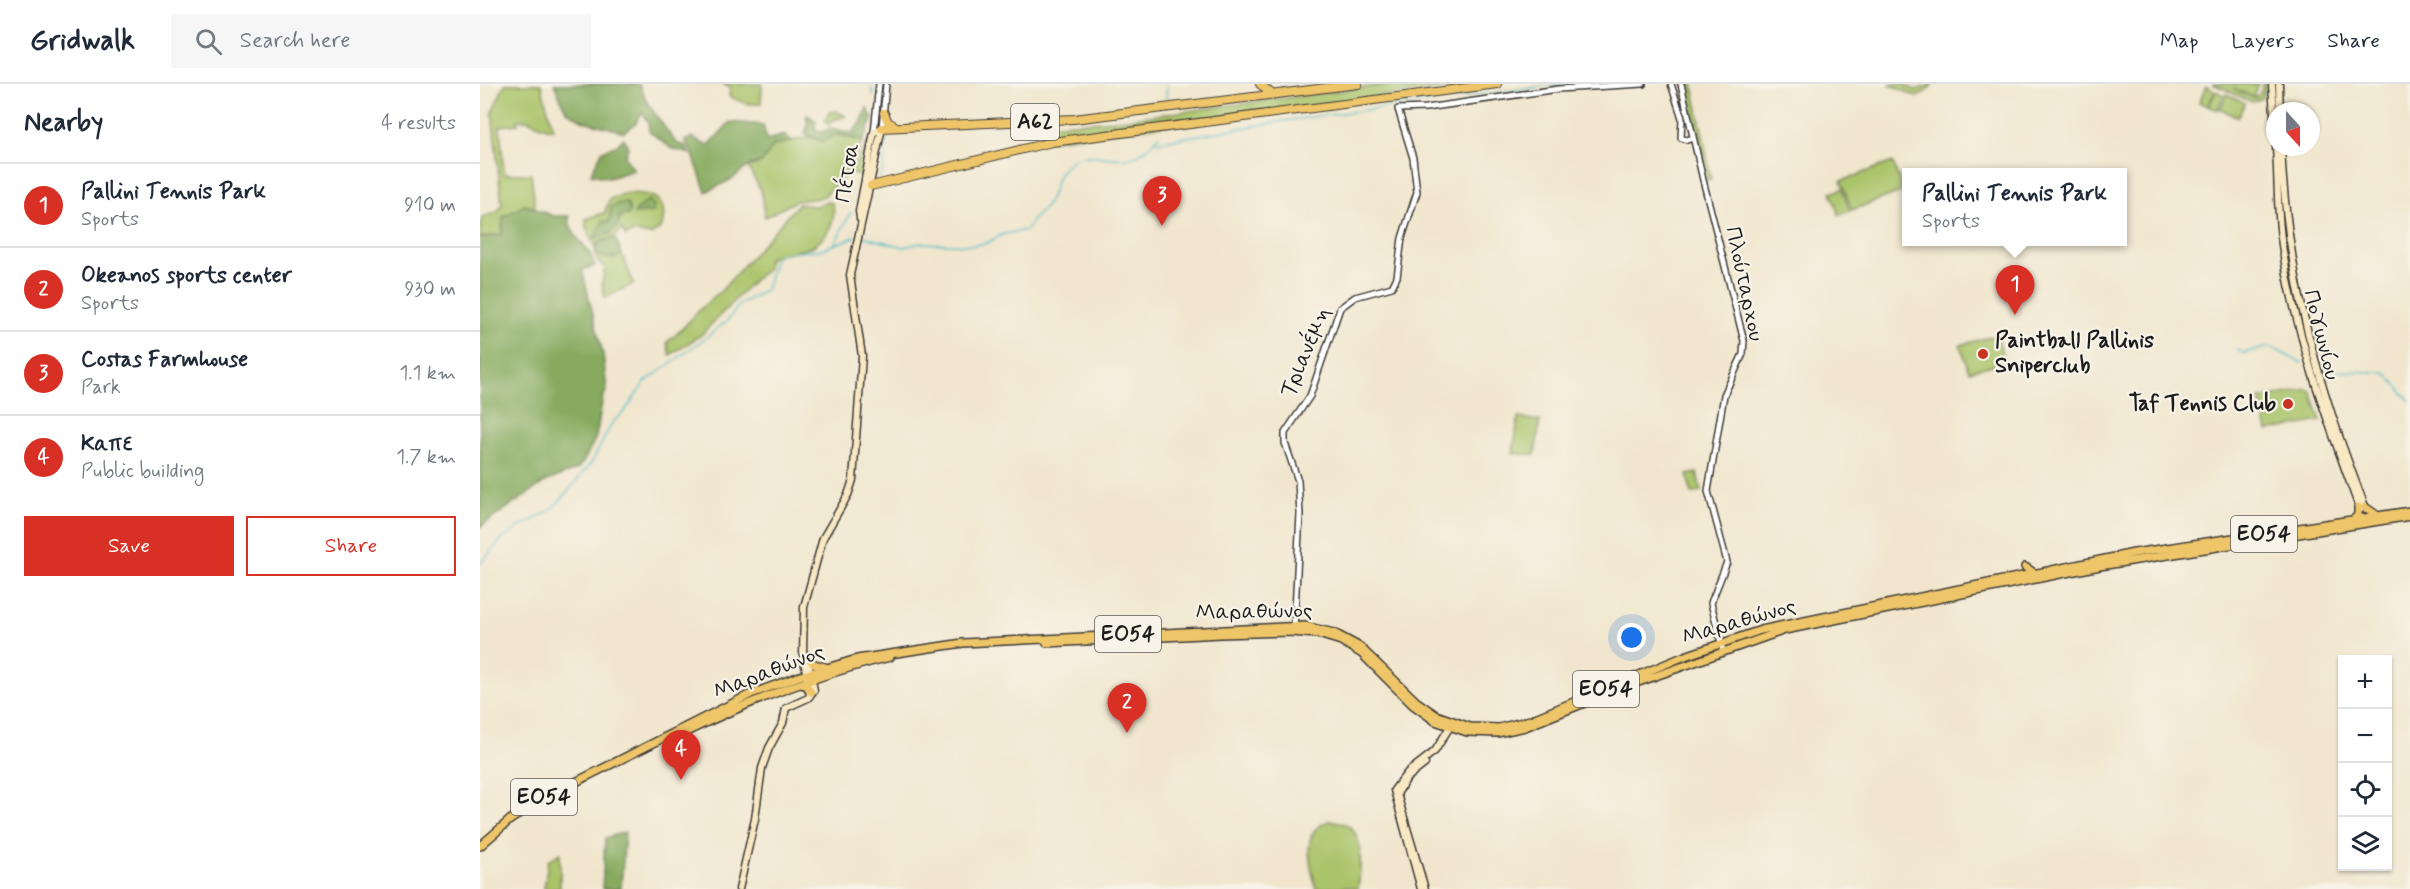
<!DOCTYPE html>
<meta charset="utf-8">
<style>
:root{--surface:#fff;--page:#f6f6f7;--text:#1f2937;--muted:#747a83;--line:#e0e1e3;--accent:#d93025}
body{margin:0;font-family:Mynerve,sans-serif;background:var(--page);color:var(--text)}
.controls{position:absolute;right:18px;bottom:18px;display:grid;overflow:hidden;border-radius:0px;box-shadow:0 2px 4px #0004}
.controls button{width:54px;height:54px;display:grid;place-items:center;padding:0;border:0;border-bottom:2px solid var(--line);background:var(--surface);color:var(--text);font:30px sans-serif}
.compass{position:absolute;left:1786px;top:18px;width:54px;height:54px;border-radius:50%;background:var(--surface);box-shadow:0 2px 4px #0004;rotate:159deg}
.you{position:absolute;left:1152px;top:554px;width:21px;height:21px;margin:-15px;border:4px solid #fff;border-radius:50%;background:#1a73e8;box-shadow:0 0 0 9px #1a73e833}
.badge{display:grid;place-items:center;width:39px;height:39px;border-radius:50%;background:var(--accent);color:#fff;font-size:20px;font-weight:700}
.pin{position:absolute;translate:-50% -50px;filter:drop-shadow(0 2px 3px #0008)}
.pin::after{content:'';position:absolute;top:32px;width:21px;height:18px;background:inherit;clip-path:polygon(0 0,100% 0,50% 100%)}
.popup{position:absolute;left:1422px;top:84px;width:225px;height:78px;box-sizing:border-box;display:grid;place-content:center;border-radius:0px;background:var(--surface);filter:drop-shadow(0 2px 4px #0005);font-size:20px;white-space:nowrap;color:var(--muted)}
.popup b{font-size:22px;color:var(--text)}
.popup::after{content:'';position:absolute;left:50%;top:100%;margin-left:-12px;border:12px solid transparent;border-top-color:var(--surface)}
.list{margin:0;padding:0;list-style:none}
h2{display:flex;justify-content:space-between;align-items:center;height:78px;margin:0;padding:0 24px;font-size:26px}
h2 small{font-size:20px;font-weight:400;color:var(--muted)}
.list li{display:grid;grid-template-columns:39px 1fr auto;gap:18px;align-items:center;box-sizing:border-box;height:84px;padding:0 24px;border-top:2px solid var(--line)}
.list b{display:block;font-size:22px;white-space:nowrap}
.list p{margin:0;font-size:20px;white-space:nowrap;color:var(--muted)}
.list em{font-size:20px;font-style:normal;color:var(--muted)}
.actions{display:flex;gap:12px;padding:18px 24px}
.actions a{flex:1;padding:14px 0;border:2px solid var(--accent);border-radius:0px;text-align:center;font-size:21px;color:var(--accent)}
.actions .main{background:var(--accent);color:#fff}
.icon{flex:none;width:33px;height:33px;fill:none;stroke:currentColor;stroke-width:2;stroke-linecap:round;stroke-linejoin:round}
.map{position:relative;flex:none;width:1930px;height:805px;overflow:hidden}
header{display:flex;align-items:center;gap:36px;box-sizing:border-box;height:84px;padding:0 30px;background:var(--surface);border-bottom:2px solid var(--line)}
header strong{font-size:28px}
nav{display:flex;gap:33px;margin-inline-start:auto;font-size:21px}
.search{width:420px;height:54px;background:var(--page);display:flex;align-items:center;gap:15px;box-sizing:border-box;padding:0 21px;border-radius:0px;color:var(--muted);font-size:22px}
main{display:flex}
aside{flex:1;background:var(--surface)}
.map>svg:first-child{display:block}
.green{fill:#aac46a;stroke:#637043;stroke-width:1.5;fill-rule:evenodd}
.forest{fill:#87aa5e;stroke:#52633d;stroke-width:1.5}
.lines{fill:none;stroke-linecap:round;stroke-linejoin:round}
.stream{stroke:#4ebac8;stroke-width:1.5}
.tertiary-casing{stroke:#3c3a37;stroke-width:8}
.secondary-casing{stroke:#3c3a37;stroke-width:9}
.primary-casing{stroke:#3c3a37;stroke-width:10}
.motorway-casing{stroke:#3c3a37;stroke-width:10}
.tertiary{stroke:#fff;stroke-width:5}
.secondary{stroke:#f8e8c3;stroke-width:6}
.primary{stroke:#eec569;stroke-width:7}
.motorway{stroke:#eec569;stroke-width:8}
.poi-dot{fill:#c8321e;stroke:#f7f3e8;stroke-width:2}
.labels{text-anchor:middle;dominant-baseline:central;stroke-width:4.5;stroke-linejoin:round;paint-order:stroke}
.shield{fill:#f7f3e8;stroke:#5e5c59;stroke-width:1.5}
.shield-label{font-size:21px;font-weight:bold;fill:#1c1c1c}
.street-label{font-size:22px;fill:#1c1c1c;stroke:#f7f3e8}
.poi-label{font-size:22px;font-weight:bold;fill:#1c1c1c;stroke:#f7f3e8;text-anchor:start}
</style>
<header>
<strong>Gridwalk</strong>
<div class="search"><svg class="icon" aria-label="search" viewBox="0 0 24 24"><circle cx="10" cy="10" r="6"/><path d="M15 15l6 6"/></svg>Search here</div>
<nav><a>Map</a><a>Layers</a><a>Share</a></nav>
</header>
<main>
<aside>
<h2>Nearby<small>4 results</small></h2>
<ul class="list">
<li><span class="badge">1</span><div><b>Pallini Tennis Park</b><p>Sports</p></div><em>910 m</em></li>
<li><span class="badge">2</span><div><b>Okeanos sports center</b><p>Sports</p></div><em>930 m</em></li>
<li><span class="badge">3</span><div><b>Costas Farmhouse</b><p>Park</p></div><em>1.1 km</em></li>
<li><span class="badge">4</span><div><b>Καπε</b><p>Public building</p></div><em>1.7 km</em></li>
</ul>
<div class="actions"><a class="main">Save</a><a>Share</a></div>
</aside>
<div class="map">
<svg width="1930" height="805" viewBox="0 0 1930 805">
<rect width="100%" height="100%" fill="#f7f3e8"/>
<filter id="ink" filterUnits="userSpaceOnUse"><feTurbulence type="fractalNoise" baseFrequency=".0167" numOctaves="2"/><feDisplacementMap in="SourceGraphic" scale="12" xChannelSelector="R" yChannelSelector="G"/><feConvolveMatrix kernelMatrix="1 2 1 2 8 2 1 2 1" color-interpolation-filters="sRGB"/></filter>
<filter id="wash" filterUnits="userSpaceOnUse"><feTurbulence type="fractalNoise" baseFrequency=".008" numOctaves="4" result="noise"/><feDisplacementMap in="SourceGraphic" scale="24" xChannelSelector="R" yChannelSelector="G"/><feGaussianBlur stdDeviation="1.35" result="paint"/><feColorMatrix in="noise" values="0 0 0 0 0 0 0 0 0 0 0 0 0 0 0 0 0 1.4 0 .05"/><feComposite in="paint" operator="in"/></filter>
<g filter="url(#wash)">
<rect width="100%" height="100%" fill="#f1e6cd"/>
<path class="green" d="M 25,0 L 61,0 L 73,45 C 57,44 55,34 37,36 L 38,40 L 20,42 L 24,90 L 51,90 L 55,124 L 45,121 L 23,133 L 22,150 L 0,154 L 2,133 L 17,128 L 22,121 L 12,28 Z
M 243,0 L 282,0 L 281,19 C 268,22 261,18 249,12 L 250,4 Z
M 912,0 L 995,0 L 566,57 L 564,41 L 639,36 Z
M 1206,0 L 1213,0 L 1231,95 L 1227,96 Z
M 1409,0 L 1421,0 L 1436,6 L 1453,0 L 1447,7 L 1437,13 Z
M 1733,0 L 1779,0 L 1773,13 L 1753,4 L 1773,14 L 1780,10 L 1783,0 L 1787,1 L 1782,14 L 1772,18 Z
M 1726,2 L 1735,7 L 1728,22 L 1719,18 Z
M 1736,7 L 1744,11 L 1737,26 L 1729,22 Z
M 1747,10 L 1765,19 L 1758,33 L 1740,25 Z
M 356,27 L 366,32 L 353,36 L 348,41 L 345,37 L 349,28 Z
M 353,50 L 383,57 L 364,92 L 344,112 L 334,115 L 316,117 L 285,133 L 281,107 L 268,83 L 281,79 L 294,61 L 329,53 L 338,56 Z
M 390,54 L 382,92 L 370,89 Z
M 1413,78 L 1423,107 L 1372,126 L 1361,97 Z
M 1362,105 L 1370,127 L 1359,131 L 1351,109 Z
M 147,109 C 173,109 189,114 182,143 L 171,151 L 154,148 L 145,152 L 142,145 L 135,153 L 116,160 L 115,165 L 106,143 L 106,135 L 124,129 L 130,115 ZM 150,128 L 140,132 L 140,137 L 130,150 L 115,152 L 129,139 L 132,132 Z
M 347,118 L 352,119 C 358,135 347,155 331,163 C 318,169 302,167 288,175 L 288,185 L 275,195 L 221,251 L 190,271 L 187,258 C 207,244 219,222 241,207 L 318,120 L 335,122 Z
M 115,170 L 134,175 L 142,170 L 154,200 L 125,214 L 122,199 L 125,184 L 118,178 Z
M 1517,251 L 1525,278 L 1489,287 L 1480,261 Z
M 1827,305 L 1831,307 L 1841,337 L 1788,347 L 1780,315 Z
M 1038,334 L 1060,337 L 1055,371 L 1033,369 Z
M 1217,389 L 1221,407 L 1212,410 L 1207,391 Z
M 849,737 C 888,736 881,779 878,805 L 866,803 L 836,805 C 831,780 818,748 849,737 Z
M 80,769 L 80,805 L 64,805 L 68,777 Z"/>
<path class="forest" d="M 74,0 L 159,0 L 168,20 L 196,59 L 205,62 L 210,70 L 191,64 L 169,47 L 168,38 L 162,28 L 155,40 L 144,48 L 104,37 L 86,27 Z
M 387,24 L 393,34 L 383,57 L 359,50 L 342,57 L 325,50 L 328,40 L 326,33 L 328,31 L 336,37 L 335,45 L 342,48 L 351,44 L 372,49 L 381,39 Z
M 250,38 L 283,41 L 287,56 L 305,51 L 312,57 L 294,61 L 281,79 L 271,80 L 252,95 L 226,108 L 212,68 L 205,57 L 212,53 L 226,61 L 230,60 Z
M 144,54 L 148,63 L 145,73 L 154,86 L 129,94 L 111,90 L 122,67 L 137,61 Z
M 169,116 L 174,121 L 173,128 L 154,130 L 159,123 Z
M 139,119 L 147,119 L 150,127 L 148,131 L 140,132 C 139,147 128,151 115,154 L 123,137 L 129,138 L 131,123 Z
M 45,121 L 74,132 L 89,132 C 89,154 111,161 115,182 L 102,186 L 123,270 L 127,306 L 123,313 L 116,353 L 104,377 L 97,385 L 65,398 L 0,443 L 0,154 L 22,150 L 23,133 Z
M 135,153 L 142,170 C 135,177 123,174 115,170 L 118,158 Z
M 145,748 L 141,805 L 122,805 L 125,754 Z"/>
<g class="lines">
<path class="stream" d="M 391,4 L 394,12
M 686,14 L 687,0
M 677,58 L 817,35 L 1083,0
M 399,94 L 403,86 L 408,47
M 382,152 L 424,163 L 441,159 L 493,161 L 507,159 L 523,150 L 547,146 C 555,128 562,131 569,117 C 575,107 574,96 581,87 C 610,48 640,102 679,52
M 355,159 L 371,128
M 1757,266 L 1763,269 L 1790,263 L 1822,279
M 1843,287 L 1900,288 L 1907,290 L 1930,317
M 0,480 L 20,457 L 39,443 L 66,429 L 80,417 L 112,378 L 132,339 L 145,327 L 165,298 L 228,252 L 247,237 L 260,220 L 286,206 L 295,173 L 304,169 L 339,166 L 375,153"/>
</g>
</g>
<g filter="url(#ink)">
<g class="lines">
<g class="tertiary-casing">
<path id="tertiary" d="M 1191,0 L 1202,34 L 1201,54 L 1207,56 L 1213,54
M 1201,0 L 1223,96 L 1264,257 L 1263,270 L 1244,311 L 1228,407 L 1247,478 L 1231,519 L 1243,567
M 402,44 L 406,0
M 394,48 L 399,0
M 814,546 L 820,430 L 818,397 L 805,359 L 805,349 L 830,312 L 860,224 L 875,213 L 912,203 L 917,193 L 922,154 L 937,108 L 933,74 L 918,25 L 946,24 L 1078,5 L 1163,0"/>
</g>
<g class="secondary-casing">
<path id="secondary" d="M 1792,0 L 1795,46
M 1799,0 L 1800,27
M 1796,63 C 1798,93 1797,124 1801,154 C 1814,249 1847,336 1880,426
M 1801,63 C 1807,196 1838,302 1886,425
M 380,135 L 379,127 L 394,48 L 402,44
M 330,612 L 323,570 L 324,523 L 343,454 L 368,411 L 373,396 L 382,272 L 370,191 L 402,44
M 945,680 L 927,694 L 917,710 L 945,805
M 259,805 L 275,735 L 282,684 L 289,664 L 303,639 L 306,624 L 328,614 L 334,606 L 327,573
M 941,805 L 914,706 L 928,688 L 955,667 L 971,641"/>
</g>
<g class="primary-casing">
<path id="primary" d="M 1885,423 L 1898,432
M 1873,436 L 1878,431 L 1878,423
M 1545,483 L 1554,489
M 567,559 L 741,550 L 810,548 L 838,550 L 861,557 L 882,570 L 933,621 L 955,637 L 987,648 L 1017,649 L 1045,643 L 1139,605 L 1305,546 L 1620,482 L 1930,432
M 327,572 L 334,580 L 345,583
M 320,600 L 326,601 L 331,608
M 204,649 C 270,617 338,590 410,573
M 0,762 L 30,736 L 58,717 L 271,610 L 320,592 L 377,575 L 483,559 L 825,542 L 854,549 L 880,563 L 936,617 L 956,631 L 990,643 L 1019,644 L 1050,636 L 1205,572 L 1281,546 L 1654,469 L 1930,427"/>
</g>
<g class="motorway-casing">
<path id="motorway" d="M 780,0 L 793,11
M 404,29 L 408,38 L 417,43
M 402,44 L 594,35 L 878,0
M 391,102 L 572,58 L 1017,0"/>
</g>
<use href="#tertiary" class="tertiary"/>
<use href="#secondary" class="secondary"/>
<use href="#primary" class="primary"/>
<use href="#motorway" class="motorway"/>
</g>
</g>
<g class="poi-dot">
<circle cx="1503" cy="270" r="6"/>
<circle cx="1808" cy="320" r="6"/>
</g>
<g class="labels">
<g class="shield">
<rect x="531" y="20" width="48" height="36" rx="4.5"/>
<rect x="1751" y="432" width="66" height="36" rx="4.5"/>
<rect x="615" y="532" width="66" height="36" rx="4.5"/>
<rect x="1093" y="587" width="66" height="36" rx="4.5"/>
<rect x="31" y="695" width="66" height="36" rx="4.5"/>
</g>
<g class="shield-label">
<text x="555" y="38">Α62</text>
<text x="1784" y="450">ΕΟ54</text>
<text x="648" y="550">ΕΟ54</text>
<text x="1126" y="605">ΕΟ54</text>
<text x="64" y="713">ΕΟ54</text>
</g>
<g class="street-label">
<text transform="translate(368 89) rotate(-81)">Πέτσα</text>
<text transform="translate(1264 200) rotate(78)">Πλούταρχου</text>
<text transform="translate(1841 251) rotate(76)">Πογωνίου</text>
<text transform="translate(826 268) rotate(-67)">Τριανέμη</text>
<text transform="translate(774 528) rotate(-1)">Μαραθώνος</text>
<text transform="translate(1259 538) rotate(-16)">Μαραθώνος</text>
<text transform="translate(289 588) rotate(-21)">Μαραθώνος</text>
</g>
<g class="poi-label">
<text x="1515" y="257">Paintball Pallinis<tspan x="1515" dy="25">Sniperclub</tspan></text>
<text x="1796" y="320" text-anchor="end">Taf Tennis Club</text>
</g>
</g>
</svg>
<div class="controls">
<button>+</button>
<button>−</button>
<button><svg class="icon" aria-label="locate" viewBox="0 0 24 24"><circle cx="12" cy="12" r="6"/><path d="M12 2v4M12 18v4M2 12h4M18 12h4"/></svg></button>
<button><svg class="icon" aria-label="layers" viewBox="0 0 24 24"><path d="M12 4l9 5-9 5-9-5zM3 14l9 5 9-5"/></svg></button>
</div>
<svg class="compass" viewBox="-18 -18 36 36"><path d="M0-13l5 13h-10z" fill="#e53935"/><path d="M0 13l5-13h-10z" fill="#747a83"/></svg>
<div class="you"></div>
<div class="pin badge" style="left:1535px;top:231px">1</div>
<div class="popup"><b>Pallini Tennis Park</b>Sports</div>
<div class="pin badge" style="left:647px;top:649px">2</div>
<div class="pin badge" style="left:682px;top:142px">3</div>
<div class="pin badge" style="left:201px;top:696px">4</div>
</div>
</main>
